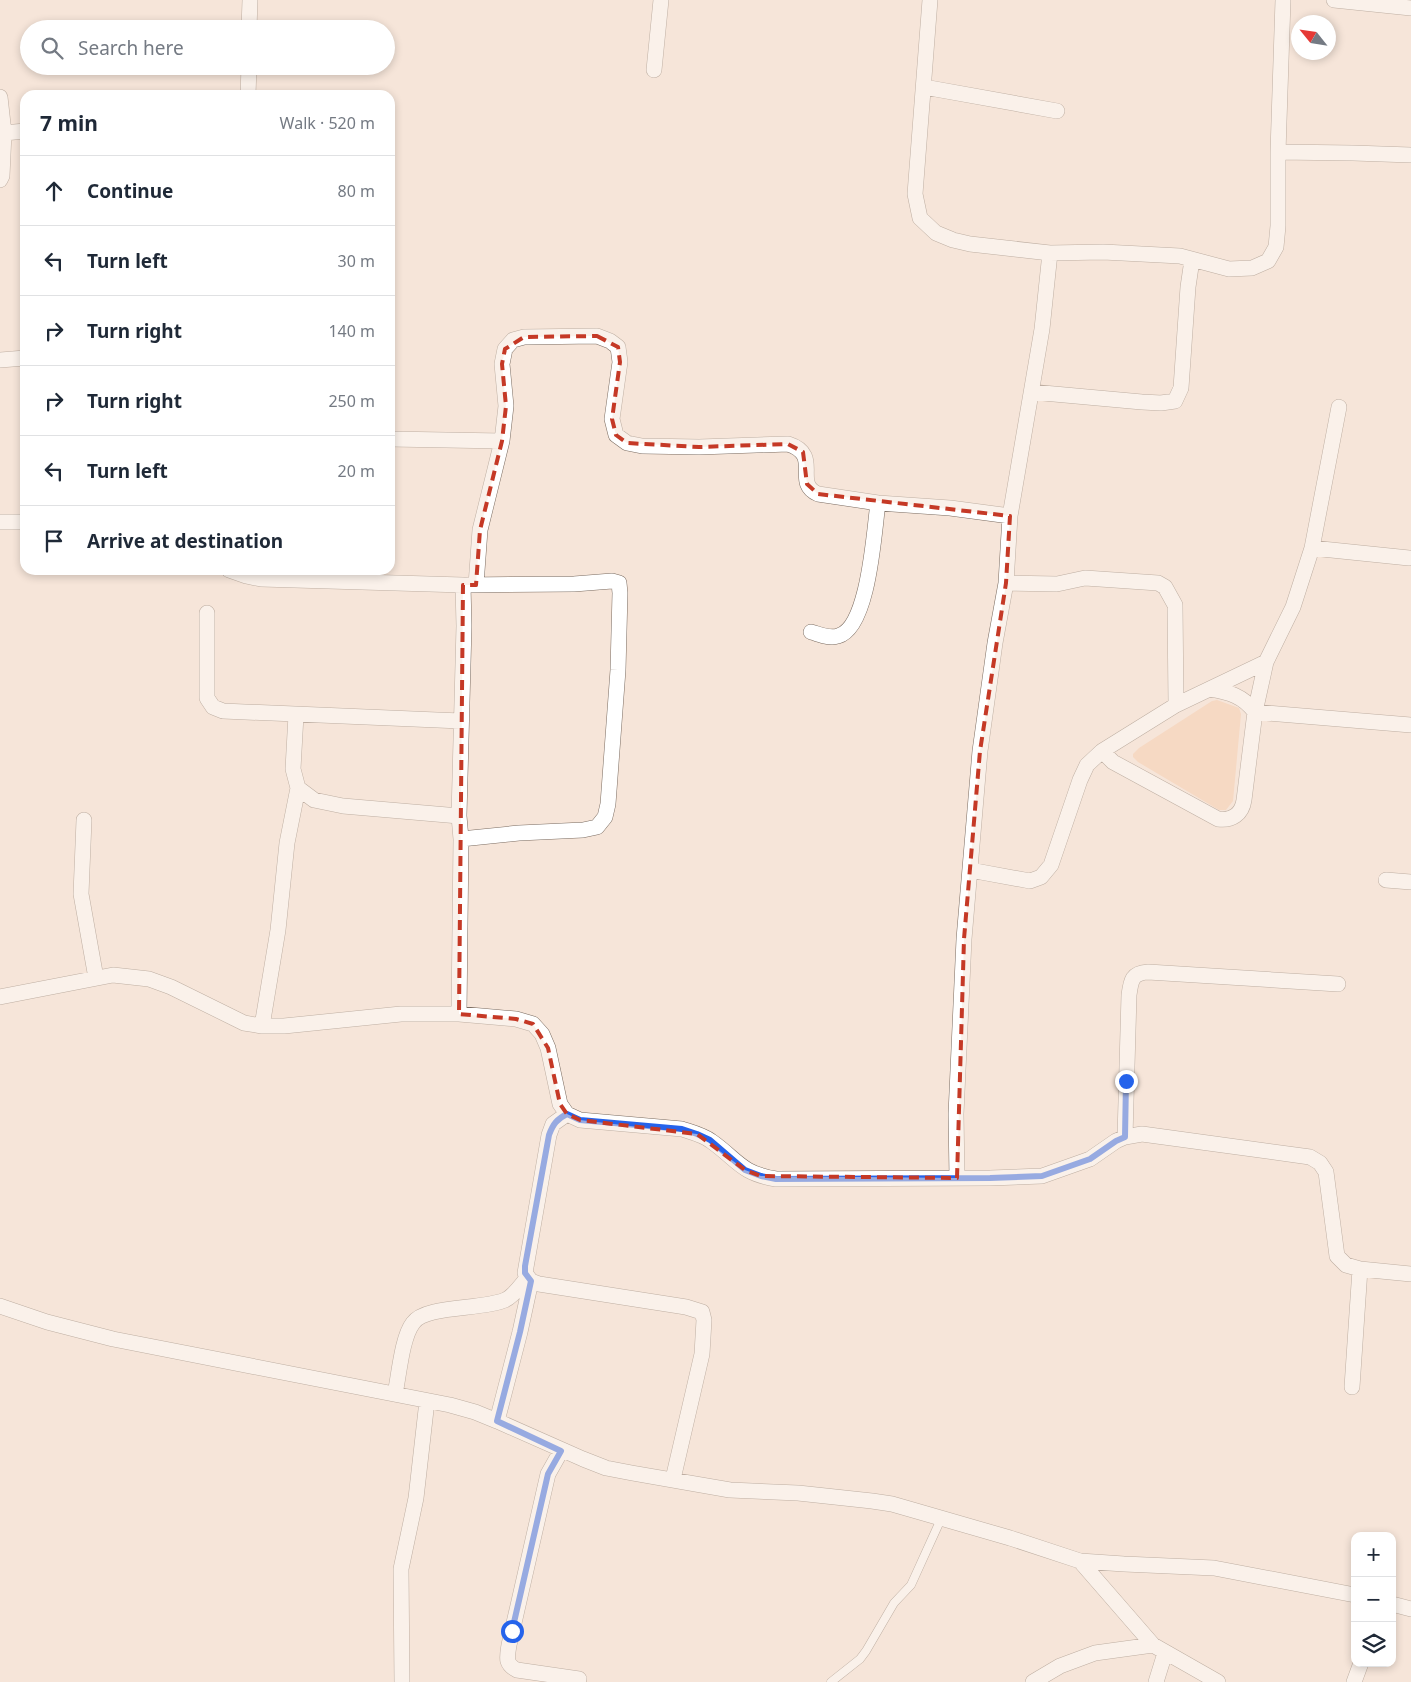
<!DOCTYPE html>
<meta charset="utf-8">
<style>
:root{--surface:#fff;--page:#f2f2f3;--text:#1f2937;--muted:#747a83;--line:#e0e1e3}
body{margin:0;font-family:"Noto Sans",sans-serif;background:var(--page);color:var(--text)}
.controls{position:absolute;right:15px;bottom:15px;display:grid;overflow:hidden;border-radius:10px;box-shadow:0 2px 8px #0003}
.controls button{width:45px;height:45px;display:grid;place-items:center;padding:0;border:0;border-bottom:1px solid var(--line);background:var(--surface);color:var(--text);font:25px sans-serif}
.compass{position:absolute;left:1291px;top:15px;width:45px;height:45px;border-radius:50%;background:var(--surface);box-shadow:0 2px 8px #0003;rotate:300deg}
.stop{position:absolute;width:15px;height:15px;margin:-11px;border:4px solid #2563eb;border-radius:50%;background:#fff}
.stop.end{background:#2563eb;border-color:#fff;box-shadow:0 1px 5px #0008}
.list{margin:0;padding:0;list-style:none}
h2{display:flex;justify-content:space-between;align-items:center;height:65px;margin:0;padding:0 20px;font-size:21px}
h2 small{font-size:16px;font-weight:400;color:var(--muted)}
.list li{display:grid;grid-template-columns:32px 1fr auto;gap:15px;align-items:center;box-sizing:border-box;height:70px;padding:0 20px;border-top:1px solid var(--line)}
.list b{display:block;font-size:19px;white-space:nowrap}
.list em{font-size:16px;font-style:normal;color:var(--muted)}
.icon{flex:none;width:28px;height:28px;fill:none;stroke:currentColor;stroke-width:2;stroke-linecap:round;stroke-linejoin:round}
.map{position:relative;flex:none;width:1411px;height:1682px;overflow:hidden}
.search{position:absolute;background:var(--surface);box-shadow:0 2px 8px #0003;left:20px;top:20px;width:375px;height:55px;display:flex;align-items:center;gap:12px;box-sizing:border-box;padding:0 18px;border-radius:28px;color:var(--muted);font-size:19px}
.panel{position:absolute;background:var(--surface);box-shadow:0 2px 8px #0003;left:20px;top:90px;width:375px;height:485px;border-radius:15px}
.map>svg:first-child{display:block}
.green{fill:#f7c9a9}
.lines{fill:none;stroke-linecap:round;stroke-linejoin:round}
.lane-casing{stroke:#7b6c61;stroke-width:9}
.street-casing{stroke:#7b6c61;stroke-width:16}
.lane{stroke:#fff;stroke-width:8}
.street{stroke:#fff;stroke-width:15}
.route{stroke:#2563eb;stroke-width:6}
.marked{fill:none;stroke:#c53926;stroke-width:4;stroke-dasharray:10 6;stroke-linejoin:round}
</style>
<div class="map">
<svg width="1411" height="1682" viewBox="0 0 1411 1682">
<rect width="100%" height="100%" fill="#f6e5d9"/>
<path class="green" d="M 1217,700 L 1239,708 L 1241,714 L 1233,801 L 1226,810 L 1219,810 L 1138,762 L 1133,757 L 1133,754 L 1139,748 L 1212,701 Z"/>
<g class="lines">
<g class="lane-casing">
<path id="lane" d="M 831,1682 L 860,1659 L 866,1651 L 894,1603 L 911,1585 L 941,1519"/>
</g>
<g class="street-casing">
<path id="street" d="M 930,0 L 915,194 L 920,218 L 936,233 L 953,240 L 970,244 L 1050,253 L 1042,329 L 1010,516 L 1006,583 L 995,643 L 980,751 L 964,939 L 956,1114 L 957,1178
M 1334,0 L 1411,8
M 249,29 L 250,0
M 654,70 L 661,0
M 924,87 L 1057,111
M 248,95 L 249,66
M 0,97 L 4,133 L 2,176 L 0,180
M 4,133 L 25,131
M 1278,152 L 1353,153 L 1411,155
M 1050,253 L 1103,252 L 1180,256 L 1229,269 L 1252,268 L 1268,261 L 1276,247 L 1278,226 L 1278,152 L 1283,0
M 0,360 L 25,358
M 1032,392 L 1142,402 L 1161,403 L 1175,401 L 1181,388 L 1188,287 L 1192,260
M 390,439 L 502,441
M 0,522 L 25,522
M 1312,548 L 1409,558
M 229,570 L 246,576 L 261,579 L 463,585 L 464,626 L 459,816 L 461,839 L 459,1014
M 1006,583 L 1057,584 L 1085,578 L 1158,583 L 1165,587 L 1175,605 L 1176,705
M 476,585 L 480,530 L 502,441 L 506,406 L 502,364 L 505,349 L 513,340 L 524,337 L 597,336 L 610,341 L 618,347 L 620,362 L 612,419 L 616,435 L 627,443 L 642,446 L 699,447 L 788,444 C 823,455 792,483 818,494 L 878,503 L 950,508 L 1010,516
M 207,613 L 207,698 L 213,707 L 223,711 L 461,721
M 811,632 C 819,634 829,639 838,636 C 869,628 874,531 878,503
M 1210,689 C 1229,692 1243,696 1255,712 L 1411,725
M 296,715 L 293,769 L 298,788 L 314,800 L 343,806 L 459,816
M 1102,751 L 1113,762 L 1218,819 C 1232,821 1242,814 1244,800 L 1255,712 L 1266,662 L 1293,607 L 1312,548 L 1339,407
M 84,820 L 81,894 L 96,978
M 461,839 L 519,833 L 583,830 L 597,827 L 605,817 L 608,804 L 618,670 L 620,593 L 619,583 L 612,581 L 574,584 L 467,585
M 970,870 L 1030,881 L 1041,877 L 1051,865 L 1080,780 L 1087,765 L 1102,751 L 1176,705 L 1266,662
M 1386,880 L 1411,882
M 0,997 L 113,975 L 149,979 L 171,987 L 244,1023 L 262,1026 L 284,1026 L 401,1014 L 459,1014 L 516,1019 L 533,1024 L 542,1034 L 548,1048 L 560,1104 L 567,1114 L 580,1120 L 682,1129 C 691,1132 703,1135 711,1141 C 738,1160 740,1173 776,1179 L 990,1178 L 1042,1176 L 1090,1159 L 1116,1141 L 1125,1137 L 1142,1134 L 1310,1157 L 1320,1163 L 1326,1172 L 1337,1256 L 1346,1265 L 1360,1269 L 1411,1274
M 262,1026 L 278,930 L 287,843 L 298,788
M 567,1114 L 553,1124 L 549,1135 L 525,1273 L 531,1281 L 539,1284 L 686,1307 L 702,1312 L 704,1320 L 702,1354 L 673,1479
M 1125,1137 L 1129,995 C 1131,980 1132,973 1148,972 L 1338,984
M 0,1306 L 47,1322 L 113,1339 L 450,1405 L 475,1412 L 497,1421 L 583,1459 L 606,1468 L 632,1473 L 730,1490 L 798,1493 L 872,1501 L 892,1504 L 1010,1538 L 1080,1561 L 1124,1564 L 1214,1568 L 1355,1595
M 1352,1387 L 1360,1269
M 395,1394 C 399,1375 402,1337 413,1323 C 425,1305 482,1310 505,1300 C 514,1296 521,1285 527,1278
M 497,1421 L 520,1332 L 531,1281
M 561,1451 L 548,1474 L 545,1487 L 509,1645 C 507,1658 505,1664 517,1670 L 579,1679
M 1080,1561 L 1153,1645 L 1218,1682
M 1392,1604 L 1411,1609
M 402,1682 L 401,1569 L 416,1498 L 427,1401
M 1033,1682 L 1060,1666 L 1095,1653 L 1153,1645
M 1156,1682 L 1165,1653
M 1354,1682 L 1361,1663"/>
</g>
<use href="#lane" class="lane"/>
<use href="#street" class="street"/>
</g>
<g class="lines">
<path class="route" d="M 512,1631 L 548,1474 L 561,1451 L 497,1421 L 520,1332 L 531,1281 L 525,1273 L 525,1266 L 549,1135 C 553,1124 557,1119 567,1114 L 580,1120 L 682,1129 L 697,1134 L 710,1140 L 745,1170 L 761,1176 L 776,1179 L 990,1178 L 1042,1176 L 1090,1159 L 1116,1141 L 1125,1137 L 1126,1081"/>
</g>
<path d="M0 0H1411V1682H0ZM 597,336 L 618,347 L 620,362 L 612,419 L 616,435 L 627,443 L 699,447 L 788,444 L 803,452 L 807,484 L 818,494 L 1010,516 L 1006,583 L 980,751 L 964,939 L 957,1178 L 761,1176 L 745,1170 L 697,1134 L 580,1120 L 567,1114 L 560,1104 L 548,1048 L 533,1024 L 516,1019 L 459,1014 L 463,585 L 476,585 L 480,530 L 502,441 L 506,406 L 502,364 L 505,349 L 524,337 Z" fill="#f6e5d9" fill-opacity=".55" fill-rule="evenodd"/>
<path class="marked" d="M 597,336 L 618,347 L 620,362 L 612,419 L 616,435 L 627,443 L 699,447 L 788,444 L 803,452 L 807,484 L 818,494 L 1010,516 L 1006,583 L 980,751 L 964,939 L 957,1178 L 761,1176 L 745,1170 L 697,1134 L 580,1120 L 567,1114 L 560,1104 L 548,1048 L 533,1024 L 516,1019 L 459,1014 L 463,585 L 476,585 L 480,530 L 502,441 L 506,406 L 502,364 L 505,349 L 524,337 Z"/>
</svg>
<div class="controls">
<button>+</button>
<button>−</button>
<button><svg class="icon" aria-label="layers" viewBox="0 0 24 24"><path d="M12 4l9 5-9 5-9-5zM3 14l9 5 9-5"/></svg></button>
</div>
<svg class="compass" viewBox="-18 -18 36 36"><path d="M0-13l5 13h-10z" fill="#e53935"/><path d="M0 13l5-13h-10z" fill="#747a83"/></svg>
<div class="stop" style="left:512px;top:1631px"></div>
<div class="stop end" style="left:1126px;top:1081px"></div>
<div class="search"><svg class="icon" aria-label="search" viewBox="0 0 24 24"><circle cx="10" cy="10" r="6"/><path d="M15 15l6 6"/></svg>Search here</div>
<section class="panel">
<h2>7 min<small>Walk · 520 m</small></h2>
<ul class="list">
<li><svg class="icon" aria-label="ahead" viewBox="0 0 24 24"><path d="M12 20V5M6 11l6-6 6 6"/></svg><div><b>Continue</b></div><em>80 m</em></li>
<li><svg class="icon" aria-label="left" viewBox="0 0 24 24"><path d="M17 20v-9H6M10 6l-5 5 5 5"/></svg><div><b>Turn left</b></div><em>30 m</em></li>
<li><svg class="icon" aria-label="right" viewBox="0 0 24 24"><path d="M7 20v-9h11M14 6l5 5-5 5"/></svg><div><b>Turn right</b></div><em>140 m</em></li>
<li><svg class="icon" aria-label="right" viewBox="0 0 24 24"><path d="M7 20v-9h11M14 6l5 5-5 5"/></svg><div><b>Turn right</b></div><em>250 m</em></li>
<li><svg class="icon" aria-label="left" viewBox="0 0 24 24"><path d="M17 20v-9H6M10 6l-5 5 5 5"/></svg><div><b>Turn left</b></div><em>20 m</em></li>
<li><svg class="icon" aria-label="arrive" viewBox="0 0 24 24"><path d="M6 21V4h12l-3 4 3 4H6"/></svg><div><b>Arrive at destination</b></div></li>
</ul>
</section>
</div>
